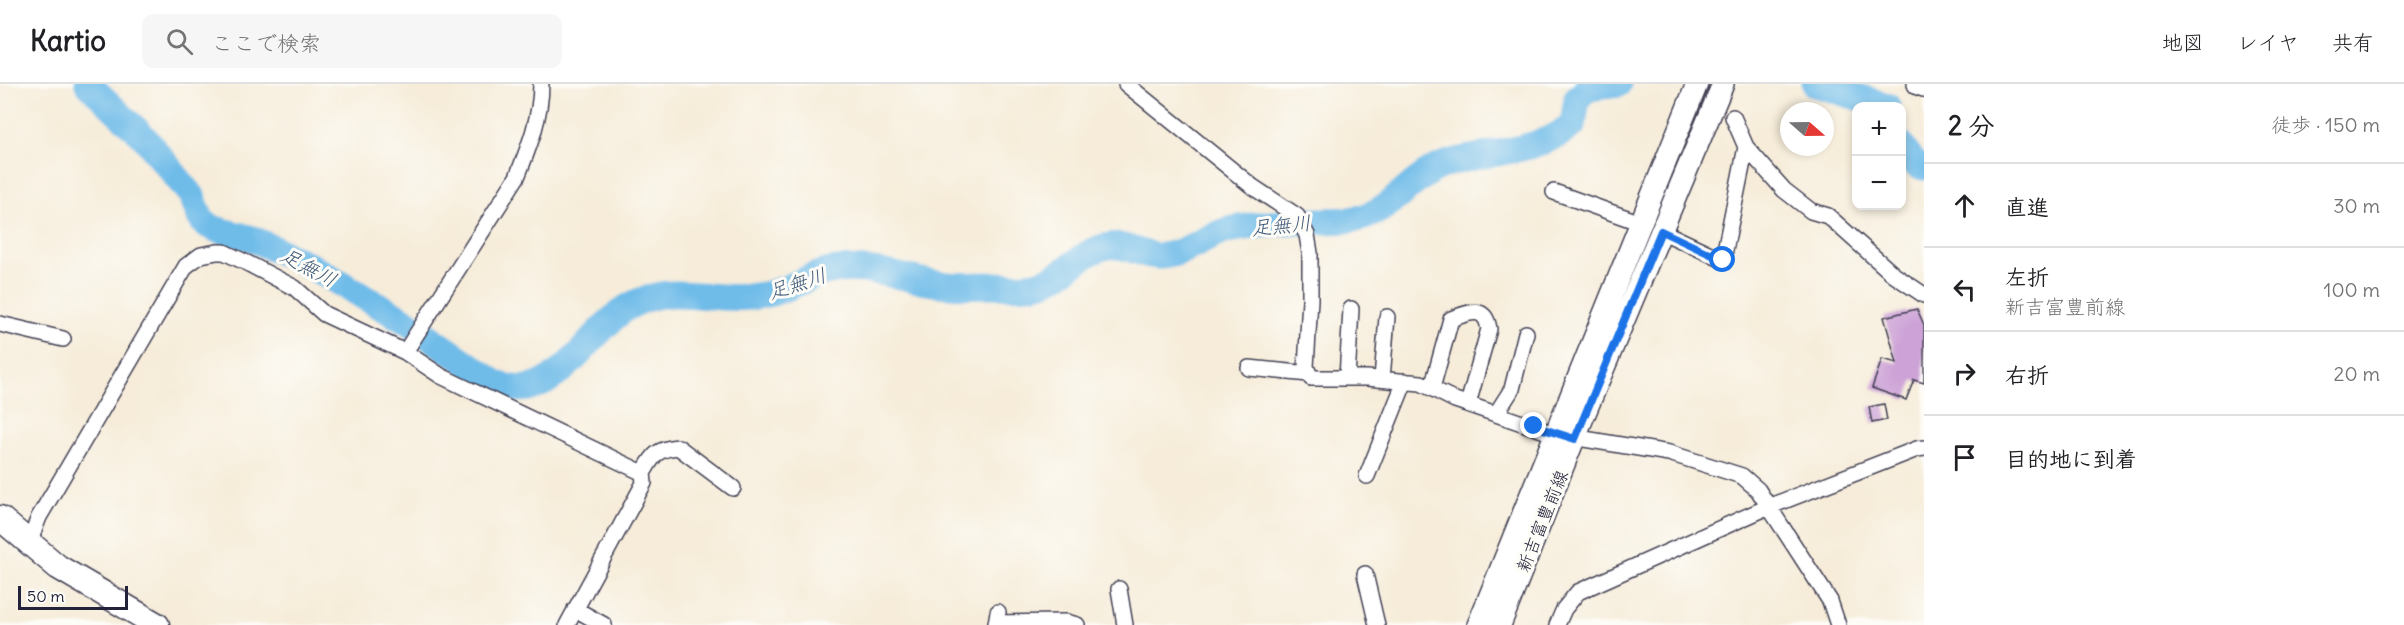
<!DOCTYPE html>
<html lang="ja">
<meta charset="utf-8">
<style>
:root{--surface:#fff;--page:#f6f6f6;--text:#202124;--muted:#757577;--line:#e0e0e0}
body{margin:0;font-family:Delius,"Klee One",sans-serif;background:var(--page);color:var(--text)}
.controls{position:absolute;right:18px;top:18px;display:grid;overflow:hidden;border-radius:12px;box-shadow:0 3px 9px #0003}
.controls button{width:54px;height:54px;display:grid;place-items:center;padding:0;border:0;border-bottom:2px solid var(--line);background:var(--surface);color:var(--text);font:30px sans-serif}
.compass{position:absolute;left:1780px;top:18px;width:54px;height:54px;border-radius:50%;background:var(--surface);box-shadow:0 3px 9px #0003;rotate:110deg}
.scale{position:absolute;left:18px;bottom:15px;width:110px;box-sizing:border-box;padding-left:6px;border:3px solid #22223b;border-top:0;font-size:16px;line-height:21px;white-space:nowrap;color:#22223b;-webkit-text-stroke:4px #fdfcf7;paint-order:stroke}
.stop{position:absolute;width:18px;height:18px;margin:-14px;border:4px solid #1a73e8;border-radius:50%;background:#fff}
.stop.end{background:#1a73e8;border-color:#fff;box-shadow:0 2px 6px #0008}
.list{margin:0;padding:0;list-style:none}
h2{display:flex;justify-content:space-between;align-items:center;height:78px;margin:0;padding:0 24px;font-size:26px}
h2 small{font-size:20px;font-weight:400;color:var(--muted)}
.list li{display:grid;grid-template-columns:39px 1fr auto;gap:18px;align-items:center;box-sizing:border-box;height:84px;padding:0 24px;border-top:2px solid var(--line)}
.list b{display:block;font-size:22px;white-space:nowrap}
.list p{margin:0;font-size:20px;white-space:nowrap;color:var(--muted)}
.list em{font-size:20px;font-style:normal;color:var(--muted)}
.icon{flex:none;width:33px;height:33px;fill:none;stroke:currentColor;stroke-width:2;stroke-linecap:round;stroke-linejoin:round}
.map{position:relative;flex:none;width:1924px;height:541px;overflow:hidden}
header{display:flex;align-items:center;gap:36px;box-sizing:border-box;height:84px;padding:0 30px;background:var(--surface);border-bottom:2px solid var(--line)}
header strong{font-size:28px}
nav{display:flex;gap:33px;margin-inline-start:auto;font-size:21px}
.search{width:420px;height:54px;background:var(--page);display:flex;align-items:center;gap:15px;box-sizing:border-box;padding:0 21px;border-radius:12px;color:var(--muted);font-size:22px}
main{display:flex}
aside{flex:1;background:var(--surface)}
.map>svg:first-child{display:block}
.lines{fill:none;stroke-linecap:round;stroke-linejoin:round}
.river{stroke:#70bce9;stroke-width:27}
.building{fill:#cda3d7}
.street-casing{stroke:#424053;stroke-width:18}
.secondary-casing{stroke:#424053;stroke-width:24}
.primary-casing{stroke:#424053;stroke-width:27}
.street{stroke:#fff;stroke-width:15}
.secondary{stroke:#fff;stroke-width:21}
.primary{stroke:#fff;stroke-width:24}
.route{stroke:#1a73e8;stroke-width:8}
.labels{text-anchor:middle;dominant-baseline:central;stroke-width:6;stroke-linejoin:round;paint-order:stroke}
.street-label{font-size:18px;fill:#22223b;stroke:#fdfcf7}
.water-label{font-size:20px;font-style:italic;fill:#3d5878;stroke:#fdfcf7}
</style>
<header>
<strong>Kartio</strong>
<div class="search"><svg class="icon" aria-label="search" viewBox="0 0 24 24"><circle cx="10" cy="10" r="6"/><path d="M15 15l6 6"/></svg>ここで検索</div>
<nav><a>地図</a><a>レイヤ</a><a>共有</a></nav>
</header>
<main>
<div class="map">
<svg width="1924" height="541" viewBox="0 0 1924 541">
<rect width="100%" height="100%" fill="#fdfcf7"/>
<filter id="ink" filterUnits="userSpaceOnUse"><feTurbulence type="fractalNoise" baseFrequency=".0167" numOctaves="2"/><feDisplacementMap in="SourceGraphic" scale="12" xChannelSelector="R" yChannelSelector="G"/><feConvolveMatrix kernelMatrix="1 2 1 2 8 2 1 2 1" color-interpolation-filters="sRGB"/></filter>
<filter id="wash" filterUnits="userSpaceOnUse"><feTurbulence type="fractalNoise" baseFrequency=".008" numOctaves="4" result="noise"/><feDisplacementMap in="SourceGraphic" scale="24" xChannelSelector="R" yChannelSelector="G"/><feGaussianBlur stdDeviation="1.35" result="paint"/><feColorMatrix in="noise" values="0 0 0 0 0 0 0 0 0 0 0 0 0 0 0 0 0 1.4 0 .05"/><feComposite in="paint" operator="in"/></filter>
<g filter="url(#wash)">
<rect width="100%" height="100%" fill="#f6ecd9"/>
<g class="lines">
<path class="river" d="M 88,0 L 144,53 L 192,112 L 200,133 L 204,139 L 215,145 L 253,155 L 309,181 L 406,237 L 497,300 C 555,324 586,249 628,223 C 670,198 704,217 747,213 C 765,212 782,207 798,199 C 808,195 818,189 830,187 C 866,180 904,195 939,200 C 956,203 974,201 992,201 C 1003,201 1015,202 1026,201 C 1061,200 1080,166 1109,162 C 1126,159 1143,173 1160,172 C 1184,171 1203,154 1225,147 C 1250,140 1291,138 1318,137 C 1333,136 1349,138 1364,133 C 1397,122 1415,90 1446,80 C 1488,67 1538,69 1573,41 L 1577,14 L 1588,4 L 1618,0
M 1815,0 L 1887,22
M 1902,61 C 1907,71 1912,82 1924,83"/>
</g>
<g id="blocks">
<path class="building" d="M 1917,225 L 1924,241 L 1924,299 L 1914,296 L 1906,316 L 1872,304 L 1882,275 L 1897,279 L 1884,233 Z
M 1884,320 L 1887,336 L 1872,339 L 1869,323 Z"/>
</g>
</g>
<g filter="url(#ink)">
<use href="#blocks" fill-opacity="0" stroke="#424053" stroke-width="1.5"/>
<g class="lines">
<g class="street-casing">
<path id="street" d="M 1126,0 L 1253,103 L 1297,132 L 1307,151 L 1310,169 L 1310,216 L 1306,283 L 1311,294 L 1367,294 L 1421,299 L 1455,316 L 1554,350 L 1669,369 L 1742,392 L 1758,406 L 1830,517 L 1838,541
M 1733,33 L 1746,63 L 1784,106 L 1811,127 L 1828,132 L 1894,191 L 1924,211
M 1554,108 L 1641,139
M 1661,147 L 1723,176 L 1746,63
M 0,240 L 63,255
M 405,268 L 517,93 C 529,63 541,33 541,0
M 1249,284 L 1309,290
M 1347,294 L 1351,225
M 1382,295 L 1387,233
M 1432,304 L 1451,235 C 1468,229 1485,220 1489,245 L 1468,320
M 1496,330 L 1512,305 L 1526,249
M 643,389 C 654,371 656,365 678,363 L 733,404
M 1367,392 L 1405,297
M 29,459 L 39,433 L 186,182 L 201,171 L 217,168 L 224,168 L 247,179 L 295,204 L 324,230 L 405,268 L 441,292 L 643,389 L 644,399 L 567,541
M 1365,490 L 1377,541
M 1119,505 L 1125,541
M 575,525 L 604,541
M 998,528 L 996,539 L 1066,538 L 1077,541
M 1557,541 L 1564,525 L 1578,508 L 1768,423 L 1917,365 L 1924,364"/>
</g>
<g class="secondary-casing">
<path id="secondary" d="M 1918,0 L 1924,2
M 1478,541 L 1697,0
M 1500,541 L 1574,355 L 1723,0"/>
</g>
<g class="primary-casing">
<path id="primary" d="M 0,434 L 58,483 L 157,541"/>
</g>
<use href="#street" class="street"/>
<use href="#secondary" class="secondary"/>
<use href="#primary" class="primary"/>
</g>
</g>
<g class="lines" filter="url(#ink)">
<path class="route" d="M 1534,342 L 1575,355 L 1661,147 L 1723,176"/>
</g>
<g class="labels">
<g class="street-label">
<text transform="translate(1542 437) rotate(-68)">新吉富豊前線</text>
</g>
<g class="water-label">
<text transform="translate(1281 141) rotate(-6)">足無川</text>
<text transform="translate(309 183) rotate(28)">足無川</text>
<text transform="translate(797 199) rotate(-18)">足無川</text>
</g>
</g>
</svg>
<div class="controls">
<button>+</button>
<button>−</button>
</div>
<svg class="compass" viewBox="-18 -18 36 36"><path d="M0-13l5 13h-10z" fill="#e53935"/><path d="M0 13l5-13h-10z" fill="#757577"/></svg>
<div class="scale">50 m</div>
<div class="stop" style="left:1723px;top:176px"></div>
<div class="stop end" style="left:1534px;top:342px"></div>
</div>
<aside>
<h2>2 分<small>徒歩 · 150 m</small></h2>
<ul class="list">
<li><svg class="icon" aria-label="ahead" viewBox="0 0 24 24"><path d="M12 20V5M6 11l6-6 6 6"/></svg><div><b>直進</b></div><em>30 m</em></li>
<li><svg class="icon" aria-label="left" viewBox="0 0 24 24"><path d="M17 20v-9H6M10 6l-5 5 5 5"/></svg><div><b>左折</b><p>新吉富豊前線</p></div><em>100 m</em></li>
<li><svg class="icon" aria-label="right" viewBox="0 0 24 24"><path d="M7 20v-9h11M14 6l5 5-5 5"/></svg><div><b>右折</b></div><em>20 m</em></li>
<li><svg class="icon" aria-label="arrive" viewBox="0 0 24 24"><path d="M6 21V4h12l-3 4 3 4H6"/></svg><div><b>目的地に到着</b></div></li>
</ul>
</aside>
</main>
